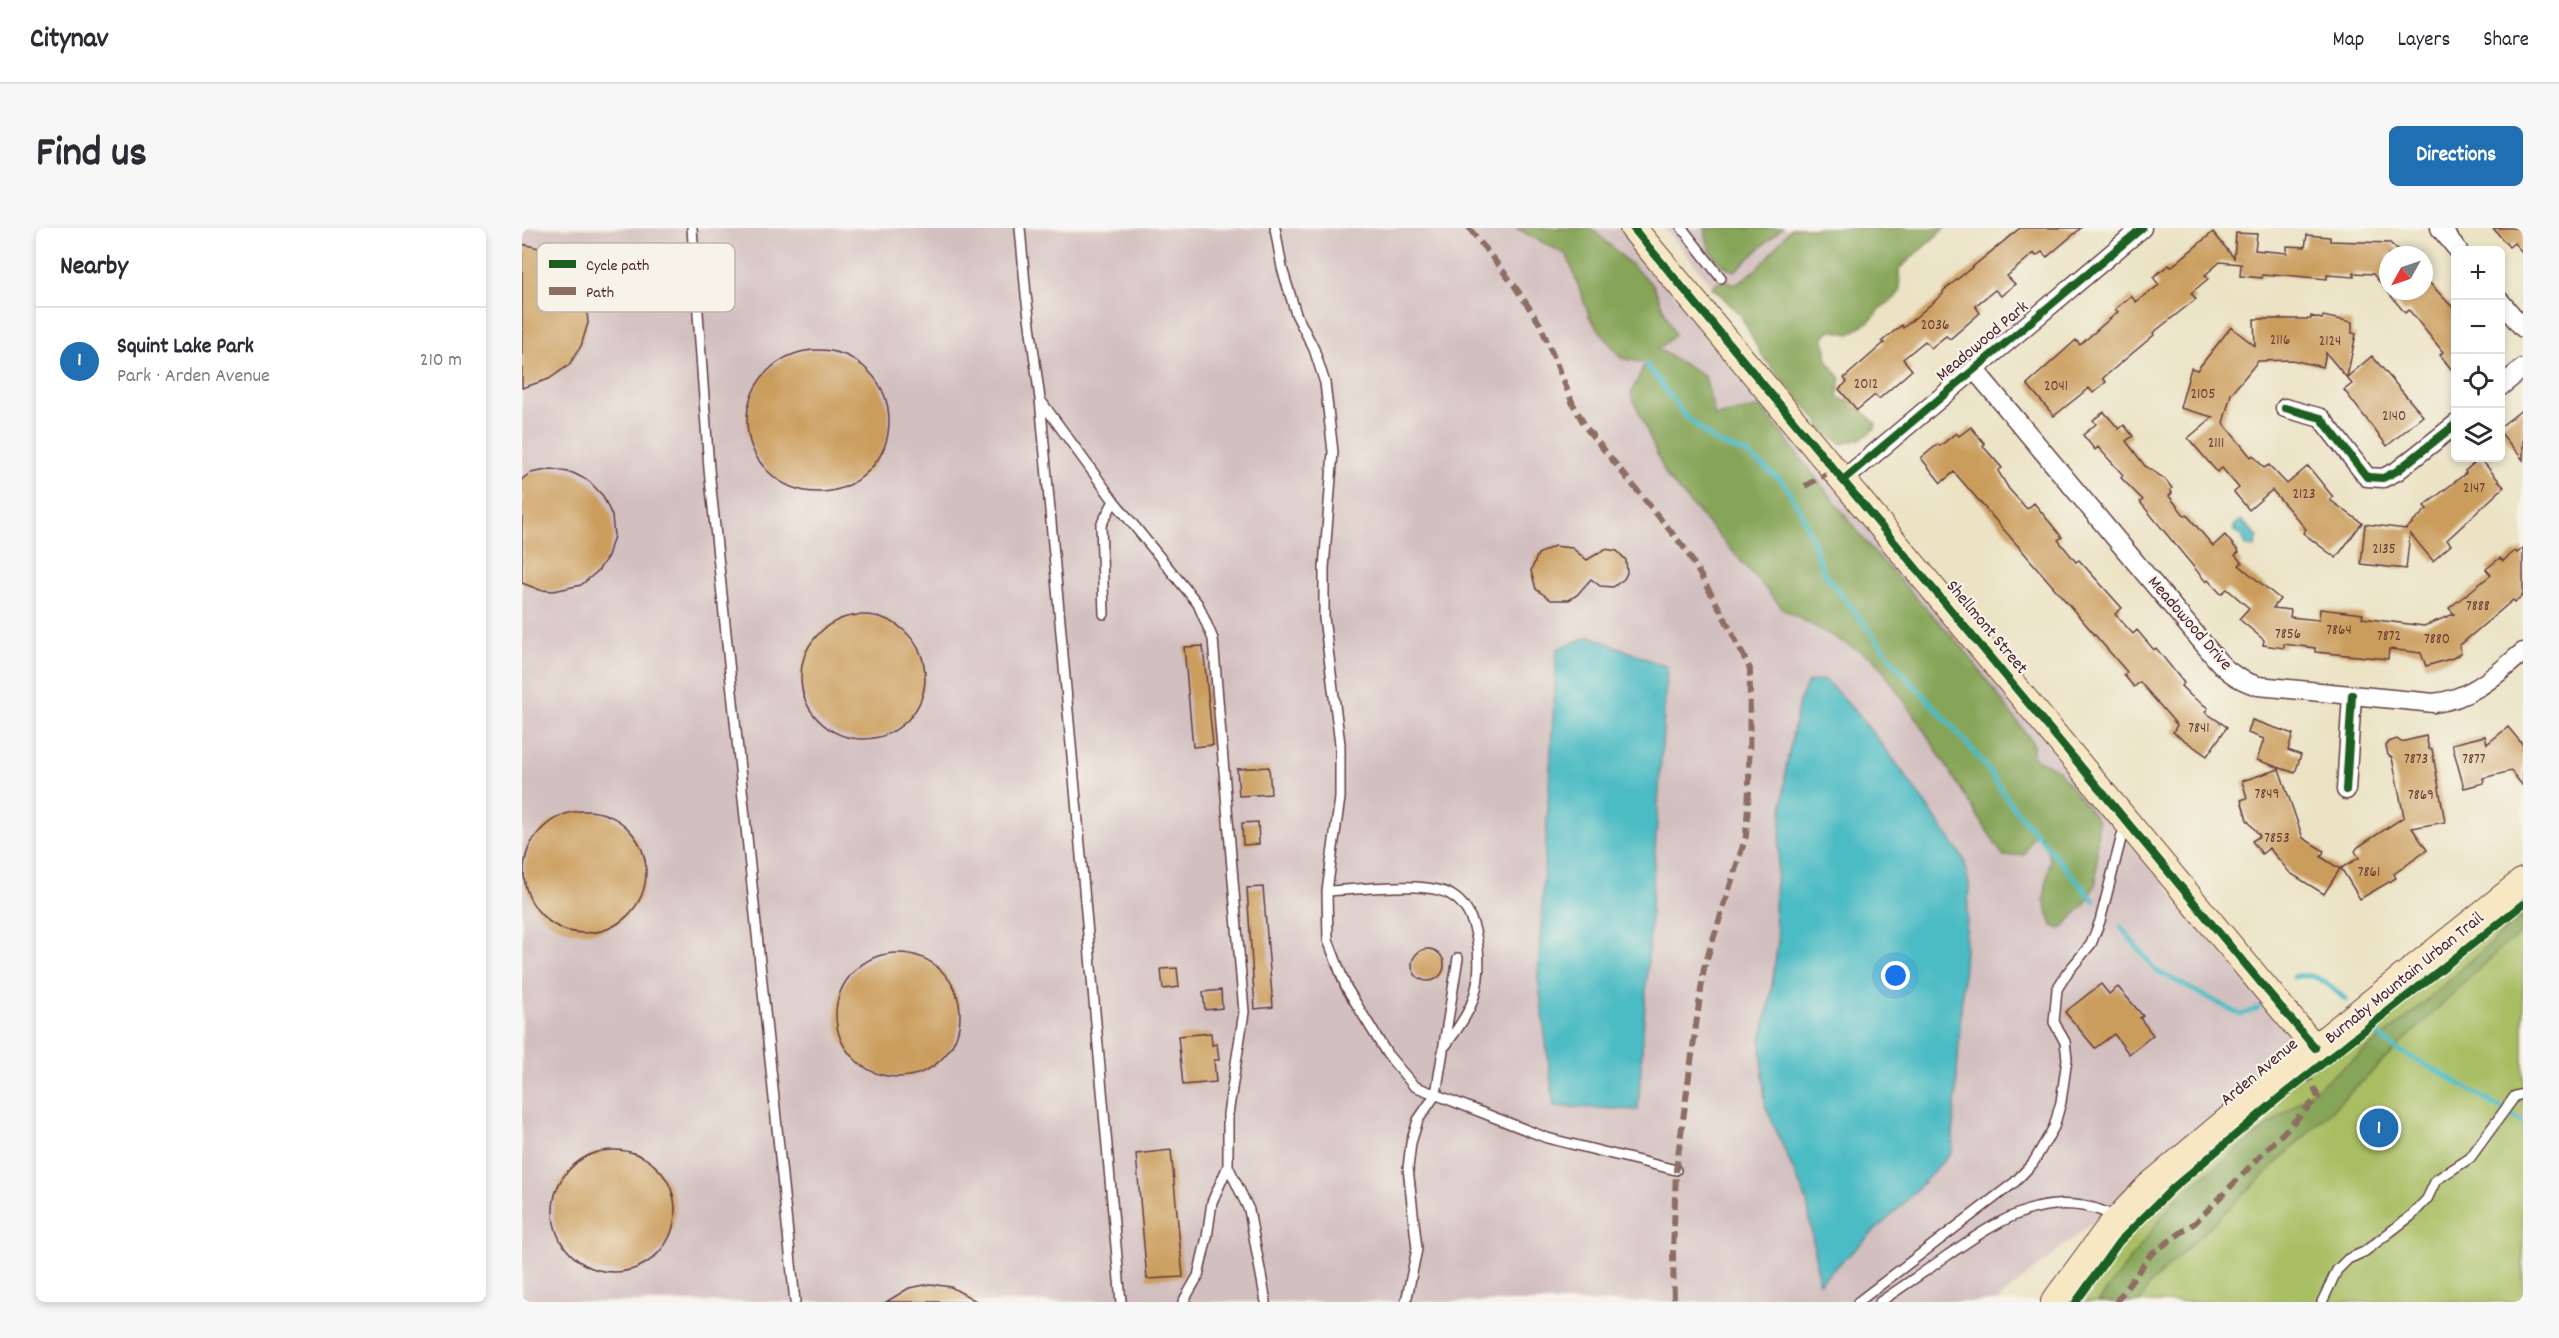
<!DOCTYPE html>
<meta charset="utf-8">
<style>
:root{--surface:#fff;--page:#f7f7f7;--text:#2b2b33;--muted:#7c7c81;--line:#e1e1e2;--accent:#1f6fb2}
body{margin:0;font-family:Dekko,sans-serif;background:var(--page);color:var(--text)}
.controls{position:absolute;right:18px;top:18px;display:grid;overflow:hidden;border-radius:9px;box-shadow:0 3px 9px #0003}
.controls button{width:54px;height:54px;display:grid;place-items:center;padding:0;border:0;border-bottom:2px solid var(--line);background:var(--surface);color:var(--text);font:30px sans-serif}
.compass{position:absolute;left:1857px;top:18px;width:54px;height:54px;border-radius:50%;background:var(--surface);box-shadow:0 3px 9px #0003;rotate:230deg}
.you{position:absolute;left:1374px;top:748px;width:21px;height:21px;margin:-15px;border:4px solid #fff;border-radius:50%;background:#1a73e8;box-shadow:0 0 0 9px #1a73e833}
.badge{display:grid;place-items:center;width:39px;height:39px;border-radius:50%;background:var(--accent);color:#fff;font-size:20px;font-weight:700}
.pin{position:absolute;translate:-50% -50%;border:3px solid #fff;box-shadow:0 2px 6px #0006}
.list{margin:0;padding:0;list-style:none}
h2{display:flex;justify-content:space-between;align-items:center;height:78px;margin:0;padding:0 24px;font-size:26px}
h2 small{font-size:20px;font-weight:400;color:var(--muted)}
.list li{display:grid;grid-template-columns:39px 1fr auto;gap:18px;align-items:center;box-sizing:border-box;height:108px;padding:0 24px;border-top:2px solid var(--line)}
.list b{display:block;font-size:22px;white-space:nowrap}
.list p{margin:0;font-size:20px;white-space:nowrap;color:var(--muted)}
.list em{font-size:20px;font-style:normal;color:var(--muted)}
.icon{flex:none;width:33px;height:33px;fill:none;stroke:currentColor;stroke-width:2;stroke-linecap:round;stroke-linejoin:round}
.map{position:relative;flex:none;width:2001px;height:1074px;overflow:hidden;border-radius:9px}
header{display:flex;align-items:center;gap:36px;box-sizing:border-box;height:84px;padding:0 30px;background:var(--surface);border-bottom:2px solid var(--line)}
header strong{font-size:28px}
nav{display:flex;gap:33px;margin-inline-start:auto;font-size:21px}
.intro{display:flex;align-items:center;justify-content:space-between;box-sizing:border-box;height:144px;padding:0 36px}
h1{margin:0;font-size:42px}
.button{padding:15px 27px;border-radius:9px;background:var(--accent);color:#fff;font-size:21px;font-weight:700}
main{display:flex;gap:36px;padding:0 36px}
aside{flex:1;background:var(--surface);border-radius:9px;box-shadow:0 3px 9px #0003}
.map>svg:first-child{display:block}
.industrial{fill:#d2bfbf}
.green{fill:#a8be63;stroke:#796e47;stroke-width:1.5}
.forest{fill:#86a559;stroke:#686242;stroke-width:1.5}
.water{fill:#4cbbc4;stroke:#4b6d78;stroke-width:1.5}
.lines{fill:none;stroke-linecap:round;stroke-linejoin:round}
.stream{stroke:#4cbbc4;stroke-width:5}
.building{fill:#cb9d5d}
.lane-casing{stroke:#623c42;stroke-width:12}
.street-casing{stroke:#623c42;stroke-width:21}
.secondary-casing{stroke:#623c42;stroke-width:28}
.lane{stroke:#fff;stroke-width:9}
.street{stroke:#fff;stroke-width:18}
.secondary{stroke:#f7e8c3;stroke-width:26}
.quiet{stroke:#8d6e63;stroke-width:6;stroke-dasharray:12 6;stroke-linecap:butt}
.cycleway-casing{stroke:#f7f3e8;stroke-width:11}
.cycleway{stroke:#1b5e20;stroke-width:8}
.labels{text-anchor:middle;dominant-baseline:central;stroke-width:4.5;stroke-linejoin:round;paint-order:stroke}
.number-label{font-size:15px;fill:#6a3e38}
.street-label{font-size:18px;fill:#4a1f2b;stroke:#f7f3e8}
.key{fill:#f7f3e8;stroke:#c3b3af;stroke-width:1.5}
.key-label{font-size:16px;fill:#4a1f2b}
</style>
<header>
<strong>Citynav</strong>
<nav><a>Map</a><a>Layers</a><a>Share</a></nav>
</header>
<div class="intro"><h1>Find us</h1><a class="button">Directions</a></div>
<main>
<aside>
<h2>Nearby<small></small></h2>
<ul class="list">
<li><span class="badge">1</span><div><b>Squint Lake Park</b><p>Park · Arden Avenue</p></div><em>210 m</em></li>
</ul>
</aside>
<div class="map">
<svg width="2001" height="1074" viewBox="0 0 2001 1074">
<rect width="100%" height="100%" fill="#f7f3e8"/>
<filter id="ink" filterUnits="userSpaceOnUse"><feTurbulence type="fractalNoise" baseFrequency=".0167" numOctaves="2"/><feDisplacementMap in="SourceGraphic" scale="12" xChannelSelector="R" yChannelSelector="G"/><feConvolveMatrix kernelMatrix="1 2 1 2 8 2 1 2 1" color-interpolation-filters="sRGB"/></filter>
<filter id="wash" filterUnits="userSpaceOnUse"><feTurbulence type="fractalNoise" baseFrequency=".008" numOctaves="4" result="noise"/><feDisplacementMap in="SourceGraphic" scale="24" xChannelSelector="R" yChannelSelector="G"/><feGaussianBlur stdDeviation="1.35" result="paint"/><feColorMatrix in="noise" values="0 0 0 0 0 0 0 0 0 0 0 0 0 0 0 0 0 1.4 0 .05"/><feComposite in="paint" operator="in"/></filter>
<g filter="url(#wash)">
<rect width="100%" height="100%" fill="#ebe3c4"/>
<path class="industrial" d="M 0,0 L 1098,0 L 1769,808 L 1770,825 L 1762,836 L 1474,1074 L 0,1074 Z
M 1142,0 L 1320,0 L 1216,88 Z"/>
<path class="green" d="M 2001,666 L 2001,1074 L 1543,1074 L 1560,1048 L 1643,958 Z"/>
<path class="forest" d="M 994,0 L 1069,0 L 1131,57 L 1153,107 L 1136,121 L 1183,149 L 1193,188 L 1239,179 L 1350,322 L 1442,421 L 1511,515 L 1511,529 L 1537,543 L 1576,593 L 1574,655 L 1563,676 L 1539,701 L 1530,698 L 1522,672 L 1528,631 L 1519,607 L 1510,609 L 1502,627 L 1481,628 L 1396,493 L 1353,431 L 1262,382 L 1145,249 L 1109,166 L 1123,135 L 1099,130 L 1068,90 L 1045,27 Z
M 1183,0 L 1260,0 L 1213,43 C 1192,35 1185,22 1183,0 Z
M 1269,0 L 1423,0 L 1377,41 L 1378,63 L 1373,70 L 1358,81 L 1349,92 L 1328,106 L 1308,102 L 1302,109 L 1305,132 L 1319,151 L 1315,169 L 1335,177 L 1354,196 L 1353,200 L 1341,210 L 1320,216 L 1298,201 L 1296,193 L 1240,128 L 1218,86 L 1190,59 C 1197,51 1204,53 1212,56 C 1236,46 1253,20 1269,0 Z
M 2001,686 L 2001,704 L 1979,720 L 1627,1057 L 1618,1074 L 1576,1074 L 1656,968 L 1887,788 Z"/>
<path class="water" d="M 1719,292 L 1736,309 L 1732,320 L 1724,319 L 1719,307 L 1712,303 L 1712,298 Z
M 1068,408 L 1145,439 L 1116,882 L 1032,878 L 1016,748 L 1035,421 Z
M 1303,452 C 1356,503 1399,571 1442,631 L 1447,657 L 1430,924 L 1378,979 L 1297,1055 L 1285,973 L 1243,877 L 1239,814 L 1248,772 L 1256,713 L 1252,678 L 1264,540 L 1277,474 L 1286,454 Z"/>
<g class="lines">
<path class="stream" d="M 1124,136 L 1163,188 L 1195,215 L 1224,225 L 1261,254 L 1280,285 L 1301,343 L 1378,442 L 1430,498 L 1462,536 L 1491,579 L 1572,673
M 1599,699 L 1633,742 L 1719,787 L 1736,780
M 1772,749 C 1796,743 1807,757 1824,772
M 1855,806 L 1872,820 L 1925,848 L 2001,894"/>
</g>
<g id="blocks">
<path class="building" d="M 1498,0 L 1559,0 L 1525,29 L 1520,24 L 1514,28 L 1512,25 L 1485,48 L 1493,56 L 1479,68 L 1473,62 L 1453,78 L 1458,85 L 1428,111 L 1424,108 L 1409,120 L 1403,113 L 1381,131 L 1390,142 L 1357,171 L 1353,167 L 1335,182 L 1317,161 L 1325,154 L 1322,150 L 1362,115 L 1360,113 L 1380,97 L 1381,100 L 1421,66 L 1421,63 Z
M 1971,0 L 2001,0 L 2001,25 L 1992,15 L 1987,19 Z
M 1691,4 L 1712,30 L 1714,5 L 1735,6 L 1733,22 L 1765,25 L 1765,18 L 1783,19 L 1785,7 L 1808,9 L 1808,13 L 1868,15 L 1881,27 L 1866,27 L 1866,63 L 1902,63 L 1902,49 L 1934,83 L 1934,147 L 1918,127 L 1921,124 L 1887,82 L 1883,85 L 1851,46 L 1832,45 L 1832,49 L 1805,47 L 1805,51 L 1752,46 L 1752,48 L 1740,47 L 1740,50 L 1718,48 L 1719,36 L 1698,34 L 1683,47 L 1686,51 L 1669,65 L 1674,71 L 1631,105 L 1632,107 L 1581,150 L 1584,154 L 1571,165 L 1567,160 L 1532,188 L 1505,156 L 1554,112 L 1558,117 L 1583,95 L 1596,84 L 1593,81 L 1609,68 L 1614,74 L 1637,57 L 1631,49 L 1647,37 L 1649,39 Z
M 0,16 L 21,21 L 41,33 L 55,50 L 64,72 L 66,95 L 59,118 L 47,137 L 27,151 L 0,160 Z
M 1789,88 L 1800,91 L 1801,88 L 1830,94 L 1830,105 L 1834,106 L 1825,149 L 1850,128 L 1901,188 L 1865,218 L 1822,162 L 1830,156 L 1804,125 L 1801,139 L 1770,132 L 1736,133 L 1709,166 L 1701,195 L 1729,229 L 1731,227 L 1742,240 L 1747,237 L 1765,256 L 1786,238 L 1811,269 L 1808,272 L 1840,295 L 1814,330 L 1781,305 L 1784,301 L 1750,262 L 1727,282 L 1712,264 L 1717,260 L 1700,240 L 1695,244 L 1666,210 L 1691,189 L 1658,180 L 1669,140 L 1675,142 L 1709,99 L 1733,118 L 1732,91 L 1789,91 Z
M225 193a71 71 0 1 1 142 0a71 71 0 1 1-142 0Z
M 2001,181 L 2001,232 L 1978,204 L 1978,199 Z
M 1582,184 L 1597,201 L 1602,197 L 1611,208 L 1604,213 L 1623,238 L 1643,251 L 1650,260 L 1648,262 L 1650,265 L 1647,268 L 1663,288 L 1665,287 L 1691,318 L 1703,307 L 1717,324 L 1713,327 L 1720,335 L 1717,337 L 1758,371 L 1751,380 L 1769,382 L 1768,389 L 1797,392 L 1798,381 L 1841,386 L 1840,390 L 1902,398 L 1932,386 L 1927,380 L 1969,347 L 1964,341 L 1978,330 L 1981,333 L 1993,323 L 1995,325 L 2001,320 L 2001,367 L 1993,374 L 1991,372 L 1937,418 L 1939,425 L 1931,430 L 1904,438 L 1899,425 L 1867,421 L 1866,431 L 1793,424 L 1793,420 L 1762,416 L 1762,420 L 1741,417 L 1742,412 L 1717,391 L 1727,380 L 1705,361 L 1699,366 L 1686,352 L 1684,354 L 1618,274 L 1621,272 L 1599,250 L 1601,247 L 1576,219 L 1573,222 L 1561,207 L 1574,196 L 1571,192 Z
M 1449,199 L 1463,216 L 1461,218 L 1480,240 L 1476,243 L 1487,261 L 1505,281 L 1512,275 L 1540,309 L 1536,312 L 1554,334 L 1557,332 L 1600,380 L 1593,386 L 1611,406 L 1615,402 L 1632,422 L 1634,420 L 1662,455 L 1659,458 L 1669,468 L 1686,480 L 1683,484 L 1705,499 L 1685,528 L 1651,504 L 1655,497 L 1618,454 L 1612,459 L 1602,447 L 1605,444 L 1586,422 L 1432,244 L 1419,255 L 1399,230 L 1416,216 L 1418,218 L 1434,205 L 1437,208 Z
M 1958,230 L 1982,259 L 1925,312 L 1929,317 L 1911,333 L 1888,305 L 1884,341 L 1839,336 L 1843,296 L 1884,301 L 1905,281 L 1902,278 L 1944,245 L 1943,243 Z
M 30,241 L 51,245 L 67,253 L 81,268 L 90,288 L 92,308 L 86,328 L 76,343 L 59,357 L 32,363 L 18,362 L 0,355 L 0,251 L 9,245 Z
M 1032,318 L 1050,320 L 1065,332 L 1083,321 L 1095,323 L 1104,332 L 1105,345 L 1102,351 L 1091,359 L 1078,358 L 1069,351 L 1055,367 L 1047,372 L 1029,372 L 1014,361 L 1009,343 L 1016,326 Z
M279 449a62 62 0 1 1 124 0a62 62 0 1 1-124 0Z
M 681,418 L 691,517 L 671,519 L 662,419 Z
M 1730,492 L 1771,506 L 1766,522 L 1779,527 L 1773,545 L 1735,532 L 1742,511 L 1726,505 Z
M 1986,499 L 2001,517 L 2001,558 L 1989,543 L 1961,550 L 1962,555 L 1942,560 L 1930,516 L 1963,508 L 1965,516 Z
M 1904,508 L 1907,521 L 1910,521 L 1923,594 L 1890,600 L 1905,622 L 1872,646 L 1874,650 L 1838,671 L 1819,640 L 1837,630 L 1833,623 L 1836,619 L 1882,589 L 1870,530 L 1866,527 L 1864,518 L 1867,514 L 1875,511 L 1879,514 Z
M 747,539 L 749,566 L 717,568 L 715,541 Z
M 1757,541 L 1781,610 L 1802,623 L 1799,629 L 1818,641 L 1802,666 L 1768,645 L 1747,620 L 1740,626 L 1730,613 L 1738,608 L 1725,592 L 1719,572 L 1725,570 L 1720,553 Z
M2 644a61 61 0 1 1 122 0a61 61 0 1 1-122 0Z
M 736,594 L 737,616 L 721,617 L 720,595 Z
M 741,659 L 751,779 L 733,781 L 725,660 Z
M890 737a16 16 0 1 1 32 0a16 16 0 1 1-32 0Z
M314 787a62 62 0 1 1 124 0a62 62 0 1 1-124 0Z
M 655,740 L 657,759 L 641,761 L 639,741 Z
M 1579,756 L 1587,766 L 1596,759 L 1621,788 L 1618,790 L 1631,807 L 1607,826 L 1592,806 L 1573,820 L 1543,784 Z
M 699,762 L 700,780 L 683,782 L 681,764 Z
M 689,805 L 690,817 L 695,816 L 697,832 L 692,832 L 694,854 L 661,857 L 656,808 Z
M 649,922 L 661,1049 L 625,1051 L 614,926 Z
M31 983a61 61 0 1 1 122 0a61 61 0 1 1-122 0Z
M 408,1056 L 429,1059 L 456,1074 L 364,1074 L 387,1060 Z"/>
</g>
</g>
<g filter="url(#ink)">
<use href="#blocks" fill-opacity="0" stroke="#623c42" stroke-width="1.5"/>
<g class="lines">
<g class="lane-casing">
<path id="lane" d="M 170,0 L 187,241 L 273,1074
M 498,0 L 504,67 L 518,171 L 599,1074
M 753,0 L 760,40 L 774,86 L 792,121 L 803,155 L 811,224 L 802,340 L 802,390 L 818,516 L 818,570 L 805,663 L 806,712 L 824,759 L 865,826 L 892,858 L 1025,910 L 1154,942
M 1160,0 L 1199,50
M 519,173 L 592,273 L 676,376 L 691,411 L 722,784 L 706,886 L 706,938 L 727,982 L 744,1074
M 582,386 L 579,297 L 592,273
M 805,663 C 836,662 904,652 929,667 C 958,683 961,737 953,765 C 948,785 935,801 924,817
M 661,1074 L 676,1048 L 685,1009 L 690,974 L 706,938
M 884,1074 L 895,1021 L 886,940 L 889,915 L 896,892 L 914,866 L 936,730
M 1336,1074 L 1493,954 L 1511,935 L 1532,899 L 1539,874 L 1545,831 L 1543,814 L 1532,794 L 1535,761 L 1545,745 L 1569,716 L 1578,693 L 1600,607 L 1608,599
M 1358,1074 C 1381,1058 1404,1043 1426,1027 C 1468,999 1508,969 1561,978 C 1574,980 1584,983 1594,991
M 1800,1074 L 1815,1042 L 1826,1031 L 1842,1024 L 1889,988 L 1905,971 L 1914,952 L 1948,930 L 1993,868 L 2001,866"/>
</g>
<g class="street-casing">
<path id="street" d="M 1918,0 L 1936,22
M 1978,73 L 2001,100
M 1452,141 L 1696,433 C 1707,446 1719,453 1736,458 L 1912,475 C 1949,471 1974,447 2001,424
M 1978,159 L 2001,140
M 1763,180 L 1799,190 L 1845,249 L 1861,250 L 1875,243 L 1934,196
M 1321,252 L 1620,0
M 1824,562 L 1830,467"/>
</g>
<g class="secondary-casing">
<path id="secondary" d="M 1111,0 L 1793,820
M 1532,1074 L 1586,1001 L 1626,959 L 1776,833 L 2001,653"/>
</g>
<use href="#lane" class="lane"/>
<use href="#street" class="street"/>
<use href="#secondary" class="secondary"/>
<path class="quiet" d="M 947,0 L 992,57 L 1018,96 L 1051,176 L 1065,201 L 1164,322 L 1200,385 L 1228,441 L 1227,562 L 1224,608 L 1182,740 L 1154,942 L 1151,1025 L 1152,1074
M 1283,258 L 1304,246
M 1594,1074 L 1629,1026 L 1674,994 L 1796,869 L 1784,843"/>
<g class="cycleway-casing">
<path id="cycleway" d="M 1111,0 L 1793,820
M 1763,180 L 1799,190 L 1845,249 L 1861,250 L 1875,243 L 1934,196
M 1321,252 L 1620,0
M 1824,562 L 1830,467
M 1554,1074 L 1597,1014 L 1651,960 L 1757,870 L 2001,676"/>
</g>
<use href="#cycleway" class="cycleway"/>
</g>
</g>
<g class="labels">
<g class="number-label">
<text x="1413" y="98">2036</text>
<text x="1758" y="113">2116</text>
<text x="1808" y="114">2124</text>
<text x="1344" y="157">2012</text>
<text x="1534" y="159">2041</text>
<text x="1681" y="167">2105</text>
<text x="1872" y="189">2140</text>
<text x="1694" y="216">2111</text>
<text x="1952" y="261">2147</text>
<text x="1782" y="267">2123</text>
<text x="1862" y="322">2135</text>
<text x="1956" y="379">7888</text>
<text x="1817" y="403">7864</text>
<text x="1766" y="407">7856</text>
<text x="1867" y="409">7872</text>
<text x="1915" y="412">7880</text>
<text x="1677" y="501">7841</text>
<text x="1894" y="532">7873</text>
<text x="1952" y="532">7877</text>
<text x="1745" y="567">7849</text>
<text x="1899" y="568">7869</text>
<text x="1755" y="611">7853</text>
<text x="1847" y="645">7861</text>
</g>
<g class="street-label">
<text transform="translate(1461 114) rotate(-40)">Meadowood Park</text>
<text transform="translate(1667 396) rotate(49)">Meadowood Drive</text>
<text transform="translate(1464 400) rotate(50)">Shellmont Street</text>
<text transform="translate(1883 751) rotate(-39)">Burnaby Mountain Urban Trail</text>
<text transform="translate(1738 845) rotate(-40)">Arden Avenue</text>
</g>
</g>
<rect x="15" y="15" width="198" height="69" rx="9" class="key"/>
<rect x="27" y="32" width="27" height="8" fill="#1b5e20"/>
<rect x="27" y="59" width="27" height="8" fill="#8d6e63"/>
<g class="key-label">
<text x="64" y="42">Cycle path</text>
<text x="64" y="69">Path</text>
</g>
</svg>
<div class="controls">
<button>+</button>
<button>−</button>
<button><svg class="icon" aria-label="locate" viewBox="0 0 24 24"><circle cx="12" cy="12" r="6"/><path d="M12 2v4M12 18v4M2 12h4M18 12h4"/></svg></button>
<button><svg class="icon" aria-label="layers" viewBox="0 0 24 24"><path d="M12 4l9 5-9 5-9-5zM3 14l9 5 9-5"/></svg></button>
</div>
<svg class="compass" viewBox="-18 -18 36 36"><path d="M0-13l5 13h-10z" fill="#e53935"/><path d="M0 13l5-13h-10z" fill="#7c7c81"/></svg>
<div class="you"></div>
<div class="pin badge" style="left:1857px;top:900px">1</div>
</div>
</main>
